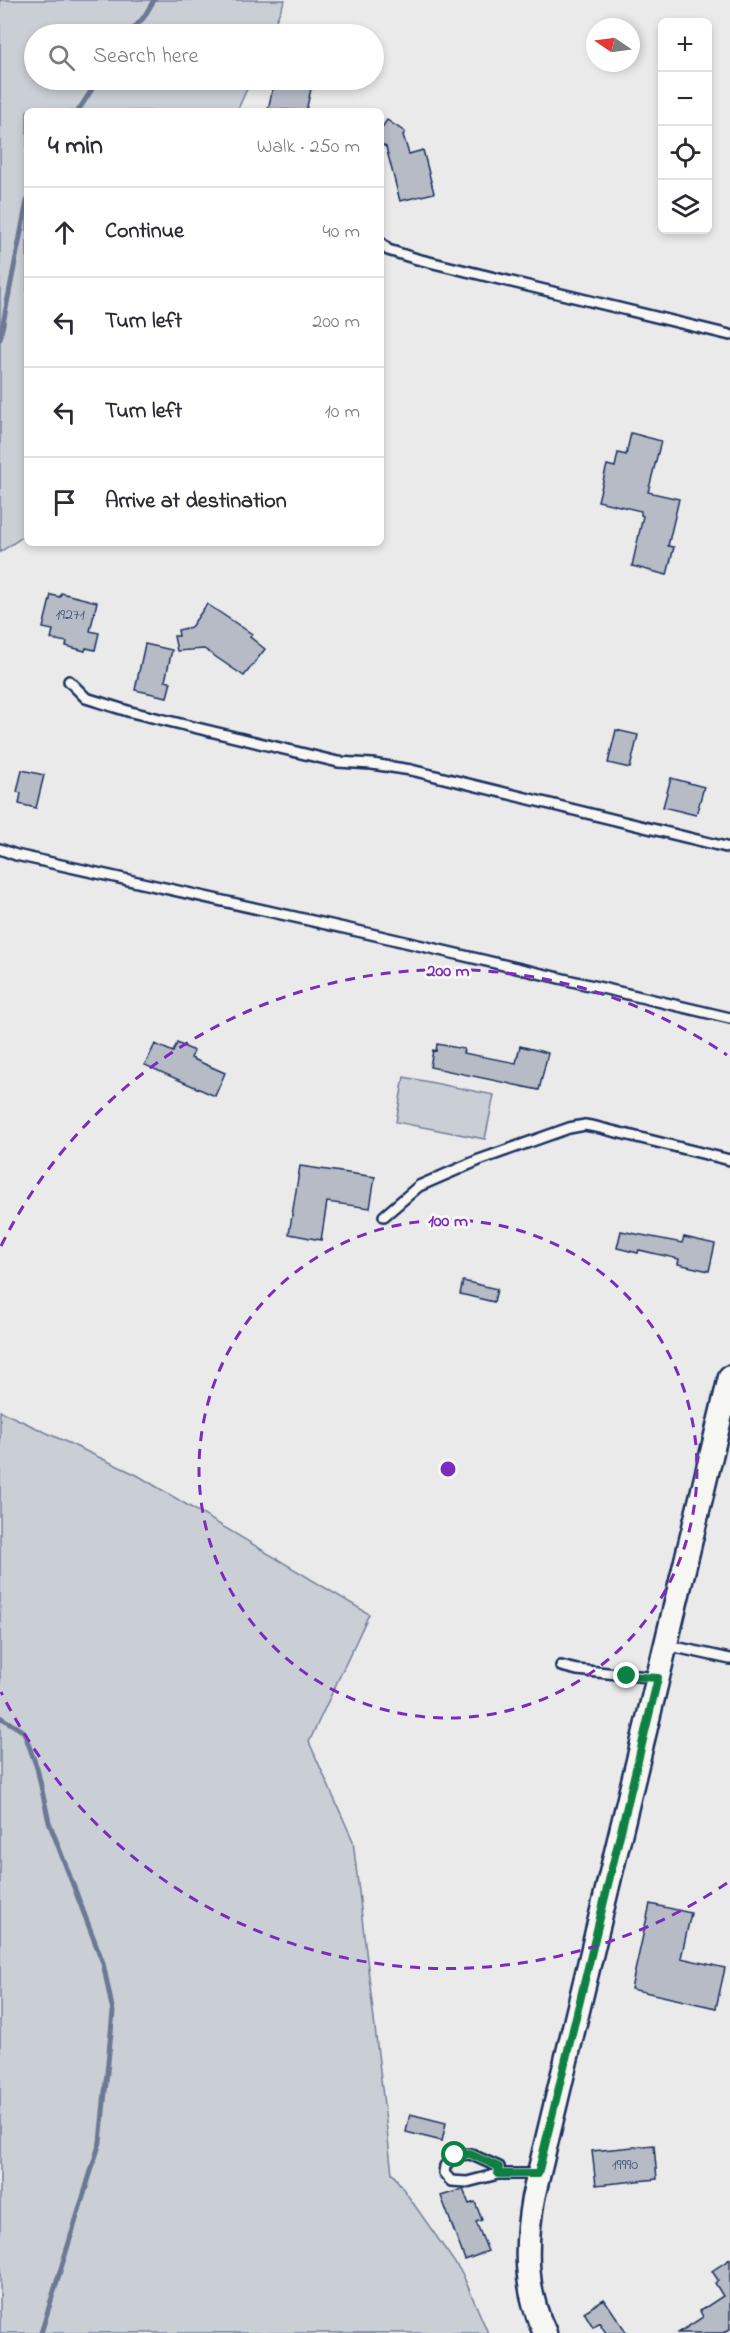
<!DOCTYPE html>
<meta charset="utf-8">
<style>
:root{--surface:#fff;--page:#f7f7f7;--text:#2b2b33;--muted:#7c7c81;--line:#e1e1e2}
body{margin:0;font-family:"Indie Flower",sans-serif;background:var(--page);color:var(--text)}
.controls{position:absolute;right:18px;top:18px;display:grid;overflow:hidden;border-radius:9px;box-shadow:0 3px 9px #0003}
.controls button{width:54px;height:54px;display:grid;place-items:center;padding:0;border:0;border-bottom:2px solid var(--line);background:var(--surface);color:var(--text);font:30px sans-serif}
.compass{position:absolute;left:586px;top:18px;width:54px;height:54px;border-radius:50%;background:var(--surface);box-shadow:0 3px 9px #0003;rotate:283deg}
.stop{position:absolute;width:18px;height:18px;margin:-14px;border:4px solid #0b8043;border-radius:50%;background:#fff}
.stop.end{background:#0b8043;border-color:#fff;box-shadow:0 2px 6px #0008}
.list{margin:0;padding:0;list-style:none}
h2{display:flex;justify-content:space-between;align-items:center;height:78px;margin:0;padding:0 24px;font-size:26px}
h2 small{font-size:20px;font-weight:400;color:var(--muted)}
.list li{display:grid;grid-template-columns:39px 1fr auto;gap:18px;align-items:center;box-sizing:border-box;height:90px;padding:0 24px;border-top:2px solid var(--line)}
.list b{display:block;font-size:22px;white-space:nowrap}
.list em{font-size:20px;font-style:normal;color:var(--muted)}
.icon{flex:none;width:33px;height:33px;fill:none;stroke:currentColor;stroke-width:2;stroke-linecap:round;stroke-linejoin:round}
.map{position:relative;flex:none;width:730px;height:2333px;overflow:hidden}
.search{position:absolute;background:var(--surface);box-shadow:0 3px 9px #0003;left:24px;top:24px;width:360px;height:66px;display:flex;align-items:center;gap:15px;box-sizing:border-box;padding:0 21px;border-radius:33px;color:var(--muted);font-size:22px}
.panel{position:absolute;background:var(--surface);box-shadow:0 3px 9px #0003;left:24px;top:108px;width:360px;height:438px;border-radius:9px}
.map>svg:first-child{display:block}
.green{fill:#caced5;stroke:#727e9a;stroke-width:1.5}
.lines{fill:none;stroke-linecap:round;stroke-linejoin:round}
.stream{stroke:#6c7995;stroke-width:5}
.building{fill:#b6bbc6;stroke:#1b2f5e;stroke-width:1.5}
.service-casing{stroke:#1b2f5e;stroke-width:14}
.tertiary-casing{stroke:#1b2f5e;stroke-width:27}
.service{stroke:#f6f6f2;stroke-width:9}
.tertiary{stroke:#f6f6f2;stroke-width:22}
.route{stroke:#0b8043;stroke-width:8}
.ring{fill:none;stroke:#7b2cbf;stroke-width:3;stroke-dasharray:10 8}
.labels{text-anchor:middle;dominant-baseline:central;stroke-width:6;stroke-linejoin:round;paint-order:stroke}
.number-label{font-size:16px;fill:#425278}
.centre{fill:#7b2cbf;stroke:#f6f6f2;stroke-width:3}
.ring-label{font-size:18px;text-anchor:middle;font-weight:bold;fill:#7b2cbf;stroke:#f6f6f2;stroke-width:6;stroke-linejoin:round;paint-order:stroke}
</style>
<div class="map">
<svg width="730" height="2333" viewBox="0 0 730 2333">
<rect width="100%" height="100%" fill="#e9eae9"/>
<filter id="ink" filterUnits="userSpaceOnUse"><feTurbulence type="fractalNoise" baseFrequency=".0167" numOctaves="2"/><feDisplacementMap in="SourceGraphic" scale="12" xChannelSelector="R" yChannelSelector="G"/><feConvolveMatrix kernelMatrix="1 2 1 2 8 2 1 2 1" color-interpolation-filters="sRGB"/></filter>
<g filter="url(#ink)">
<path class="green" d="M 0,0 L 285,0 L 270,34 L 34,34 L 34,80 L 251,80 L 237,111 L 27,111 L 27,534 L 0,552 Z
M 404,1077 L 494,1095 L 485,1139 L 396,1122 Z
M 0,1411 L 137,1475 L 369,1614 L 309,1742 L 353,1841 L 392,2173 L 462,2273 L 488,2333 L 0,2333 Z"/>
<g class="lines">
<path class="stream" d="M 129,34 L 144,17 L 154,0
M 78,111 L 98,80
M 0,339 L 27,201
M 0,1717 L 24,1732 L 37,1768 L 49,1822 L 103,1963 L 113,2012 L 100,2142 L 41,2333"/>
</g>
<path class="building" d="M 275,80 L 313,80 L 306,111 L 268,109 Z
M 387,120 L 405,132 L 403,135 L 409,154 L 423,150 L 434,193 L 400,201 L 386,147 L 381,144 L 381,129 Z
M 631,433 L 661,441 L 648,492 L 679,499 L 668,546 L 674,547 L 667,575 L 632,566 L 643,516 L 641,515 L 641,511 L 598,501 L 607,465 L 615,467 L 618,453 L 626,455 Z
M 61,593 L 97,602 L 90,631 L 99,633 L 95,650 L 86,648 L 85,651 L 66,646 L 67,642 L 51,639 L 53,630 L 43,628 L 51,595 L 60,597 Z
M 207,604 L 252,634 L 250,637 L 265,649 L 244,676 L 204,649 L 177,651 L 174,636 L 179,636 L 178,630 L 191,627 Z
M 145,644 L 172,650 L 165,681 L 171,682 L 167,697 L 135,690 Z
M 616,730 L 638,735 L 630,768 L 608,763 Z
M 22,770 L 44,775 L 36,808 L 19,804 L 21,793 L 17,792 Z
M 671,778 L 704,787 L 696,815 L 663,807 Z
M 177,1043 L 194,1051 L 191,1058 L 225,1073 L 215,1096 L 145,1065 L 155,1044 L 173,1052 Z
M 437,1044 L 464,1049 L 463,1053 L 516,1063 L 520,1046 L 548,1053 L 539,1090 L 430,1067 L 433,1050 L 436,1051 Z
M 300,1166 L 375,1177 L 370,1208 L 327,1202 L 321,1240 L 289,1234 Z
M 621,1231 L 682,1243 L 684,1237 L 715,1244 L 709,1271 L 678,1264 L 679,1259 L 639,1250 L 638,1253 L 617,1248 Z
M 463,1281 L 497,1289 L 494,1302 L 460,1294 Z
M 650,1904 L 691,1913 L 681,1958 L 725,1968 L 716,2008 L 631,1989 Z
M 410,2114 L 446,2123 L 442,2141 L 406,2132 Z
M 654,2145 L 657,2179 L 596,2185 L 592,2151 Z
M 463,2189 L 469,2204 L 475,2202 L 482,2220 L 476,2222 L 488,2251 L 465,2260 L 441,2196 Z
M 730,2259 L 730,2329 L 723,2333 L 678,2333 L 703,2317 L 700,2311 L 723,2296 L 715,2283 L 718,2280 L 712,2271 Z
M 604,2299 L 627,2333 L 606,2333 L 599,2322 L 593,2327 L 584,2312 Z"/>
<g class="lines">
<g class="service-casing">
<path id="service" d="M 381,243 L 388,250 L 417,259 L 730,335
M 69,681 L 86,698 L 131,712 L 338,762 L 372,764 L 411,770 L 730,848
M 0,849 L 16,855 L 371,934 L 730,1018
M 384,1216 L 419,1186 L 479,1160 L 569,1128 L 585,1125 L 596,1127 L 730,1160
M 666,1645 L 730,1659
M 561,1666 L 577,1670 L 658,1678
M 498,2174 L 499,2167 L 470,2154 L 455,2155 L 445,2166 L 444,2173 L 451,2181 L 467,2182 L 498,2174 L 538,2174"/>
</g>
<g class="tertiary-casing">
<path id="tertiary" d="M 545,2333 C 524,2290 525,2244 533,2198 L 730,1377"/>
</g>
<use href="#service" class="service"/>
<use href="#tertiary" class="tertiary"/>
</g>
</g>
<g class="lines" filter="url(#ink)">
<path class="route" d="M 455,2155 L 470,2154 L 499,2167 L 498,2174 L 538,2174 L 658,1678 L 627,1676"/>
</g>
<g class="ring">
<circle cx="448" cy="1469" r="249"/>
<path d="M727 1883A499 499 0 0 1 1 1692M1 1246A499 499 0 0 1 727 1055"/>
</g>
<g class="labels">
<g class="number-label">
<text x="70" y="615">19271</text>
<text x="625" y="2165">19990</text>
</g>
</g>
<circle cx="448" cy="1469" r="9" class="centre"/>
<g class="ring-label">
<text x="448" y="976">200 m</text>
<text x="448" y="1226">100 m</text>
</g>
</svg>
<div class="controls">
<button>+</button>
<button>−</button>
<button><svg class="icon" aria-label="locate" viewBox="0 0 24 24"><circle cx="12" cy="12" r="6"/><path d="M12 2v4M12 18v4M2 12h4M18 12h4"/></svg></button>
<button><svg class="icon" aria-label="layers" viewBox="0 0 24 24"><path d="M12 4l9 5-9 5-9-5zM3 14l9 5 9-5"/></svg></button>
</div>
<svg class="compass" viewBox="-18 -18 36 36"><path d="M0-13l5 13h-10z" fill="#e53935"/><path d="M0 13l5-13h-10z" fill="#7c7c81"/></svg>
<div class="stop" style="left:455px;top:2155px"></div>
<div class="stop end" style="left:627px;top:1676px"></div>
<div class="search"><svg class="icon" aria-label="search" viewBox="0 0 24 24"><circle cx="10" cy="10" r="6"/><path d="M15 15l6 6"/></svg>Search here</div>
<section class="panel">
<h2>4 min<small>Walk · 250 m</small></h2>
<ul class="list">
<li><svg class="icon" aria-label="ahead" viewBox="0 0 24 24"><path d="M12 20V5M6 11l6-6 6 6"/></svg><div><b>Continue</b></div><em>40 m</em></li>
<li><svg class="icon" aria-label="left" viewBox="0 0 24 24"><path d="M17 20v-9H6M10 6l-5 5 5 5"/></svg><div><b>Turn left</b></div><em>200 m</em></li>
<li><svg class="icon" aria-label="left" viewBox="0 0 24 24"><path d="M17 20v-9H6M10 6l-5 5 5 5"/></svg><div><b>Turn left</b></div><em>10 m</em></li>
<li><svg class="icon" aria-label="arrive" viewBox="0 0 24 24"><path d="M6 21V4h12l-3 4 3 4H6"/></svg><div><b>Arrive at destination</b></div></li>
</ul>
</section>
</div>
